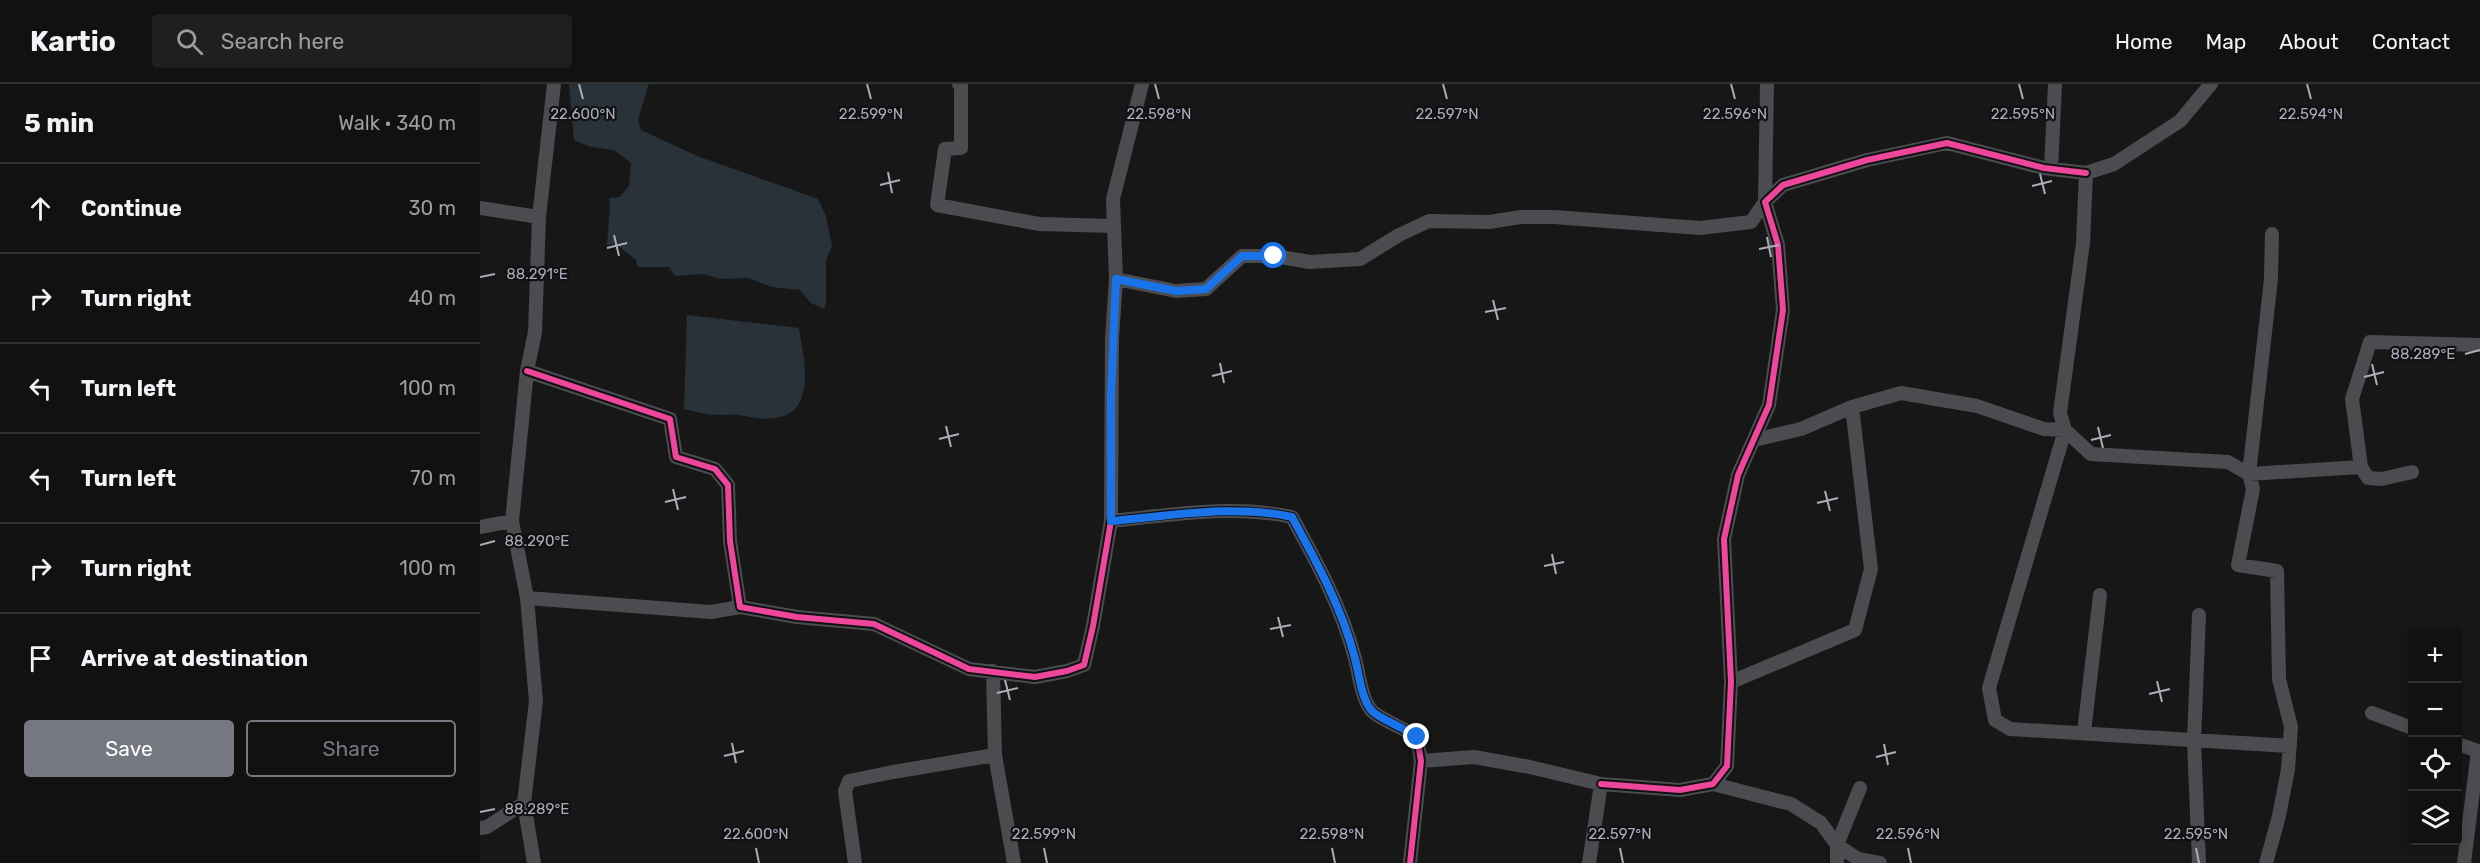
<!DOCTYPE html>
<meta charset="utf-8">
<style>
:root{--surface:#111;--page:#1e1f1f;--text:#f1f3f6;--muted:#9c9d9f;--line:#303131;--accent:#757880}
body{margin:0;font-family:Rubik,sans-serif;background:var(--page);color:var(--text)}
.controls{position:absolute;right:18px;bottom:18px;display:grid;overflow:hidden;border-radius:6px;box-shadow:0 3px 9px #0003}
.controls button{width:54px;height:54px;display:grid;place-items:center;padding:0;border:0;border-bottom:2px solid var(--line);background:var(--surface);color:var(--text);font:30px sans-serif}
.stop{position:absolute;width:18px;height:18px;margin:-14px;border:4px solid #1a73e8;border-radius:50%;background:#fff}
.stop.end{background:#1a73e8;border-color:#fff;box-shadow:0 2px 6px #0008}
.list{margin:0;padding:0;list-style:none}
h2{display:flex;justify-content:space-between;align-items:center;height:78px;margin:0;padding:0 24px;font-size:26px}
h2 small{font-size:20px;font-weight:400;color:var(--muted)}
.list li{display:grid;grid-template-columns:39px 1fr auto;gap:18px;align-items:center;box-sizing:border-box;height:90px;padding:0 24px;border-top:2px solid var(--line)}
.list b{display:block;font-size:22px;white-space:nowrap}
.list em{font-size:20px;font-style:normal;color:var(--muted)}
.actions{display:flex;gap:12px;padding:18px 24px}
.actions a{flex:1;padding:14px 0;border:2px solid var(--accent);border-radius:6px;text-align:center;font-size:21px;color:var(--accent)}
.actions .main{background:var(--accent);color:#fff}
.icon{flex:none;width:33px;height:33px;fill:none;stroke:currentColor;stroke-width:2;stroke-linecap:round;stroke-linejoin:round}
.map{position:relative;flex:none;width:2000px;height:779px;overflow:hidden}
header{display:flex;align-items:center;gap:36px;box-sizing:border-box;height:84px;padding:0 30px;background:var(--surface);border-bottom:2px solid var(--line)}
header strong{font-size:28px}
nav{display:flex;gap:33px;margin-inline-start:auto;font-size:21px}
.search{width:420px;height:54px;background:var(--page);display:flex;align-items:center;gap:15px;box-sizing:border-box;padding:0 21px;border-radius:6px;color:var(--muted);font-size:22px}
main{display:flex}
aside{flex:1;background:var(--surface)}
.map>svg:first-child{display:block}
.water{fill:#2a3239}
.lines{fill:none;stroke-linecap:round;stroke-linejoin:round}
.minor{stroke:#4b4c50;stroke-width:14}
.cycleway-casing{stroke:#111113;stroke-width:10}
.cycleway{stroke:#ed469a;stroke-width:6}
.route{stroke:#1a73e8;stroke-width:8}
.ticks{fill:none;stroke:#a8adb8;stroke-width:2}
.ticks-label{font-size:15px;text-anchor:middle;fill:#a8adb8;stroke:#111113;stroke-width:4.5;stroke-linejoin:round;paint-order:stroke}
</style>
<header>
<strong>Kartio</strong>
<div class="search"><svg class="icon" aria-label="search" viewBox="0 0 24 24"><circle cx="10" cy="10" r="6"/><path d="M15 15l6 6"/></svg>Search here</div>
<nav><a>Home</a><a>Map</a><a>About</a><a>Contact</a></nav>
</header>
<main>
<aside>
<h2>5 min<small>Walk · 340 m</small></h2>
<ul class="list">
<li><svg class="icon" aria-label="ahead" viewBox="0 0 24 24"><path d="M12 20V5M6 11l6-6 6 6"/></svg><div><b>Continue</b></div><em>30 m</em></li>
<li><svg class="icon" aria-label="right" viewBox="0 0 24 24"><path d="M7 20v-9h11M14 6l5 5-5 5"/></svg><div><b>Turn right</b></div><em>40 m</em></li>
<li><svg class="icon" aria-label="left" viewBox="0 0 24 24"><path d="M17 20v-9H6M10 6l-5 5 5 5"/></svg><div><b>Turn left</b></div><em>100 m</em></li>
<li><svg class="icon" aria-label="left" viewBox="0 0 24 24"><path d="M17 20v-9H6M10 6l-5 5 5 5"/></svg><div><b>Turn left</b></div><em>70 m</em></li>
<li><svg class="icon" aria-label="right" viewBox="0 0 24 24"><path d="M7 20v-9h11M14 6l5 5-5 5"/></svg><div><b>Turn right</b></div><em>100 m</em></li>
<li><svg class="icon" aria-label="arrive" viewBox="0 0 24 24"><path d="M6 21V4h12l-3 4 3 4H6"/></svg><div><b>Arrive at destination</b></div></li>
</ul>
<div class="actions"><a class="main">Save</a><a>Share</a></div>
</aside>
<div class="map">
<svg width="2000" height="779" viewBox="0 0 2000 779">
<rect width="100%" height="100%" fill="#171717"/>
<path class="water" d="M 89,0 L 169,0 L 158,35 L 161,46 L 217,72 L 338,115 L 346,132 L 352,162 L 346,176 L 346,219 L 344,225 L 331,219 L 320,206 L 292,203 L 268,194 L 240,195 L 224,190 L 195,192 L 189,183 L 157,183 L 156,176 L 136,160 L 127,161 L 130,123 L 129,114 L 140,113 L 149,102 L 151,79 L 134,66 L 111,63 L 94,56 Z
M 207,231 L 319,244 C 323,270 337,324 300,333 C 285,337 272,333 258,331 C 252,330 246,331 240,331 C 228,331 216,328 204,325 Z"/>
<g class="lines">
<path class="minor" d="M 479,0 L 481,0 L 481,64 L 465,65 L 457,121 L 559,140 L 633,142
M 662,0 L 633,115 L 636,195 L 696,207 L 726,205 L 762,172 L 794,172 L 830,178 L 880,175 L 919,151 L 949,137 L 1009,138 L 1041,133 L 1074,133 L 1220,144 L 1271,138 L 1285,118 L 1287,0
M 1731,0 L 1700,37 L 1634,80 L 1606,89 L 1603,159 L 1580,329 L 1585,346 L 1611,370 L 1748,378 L 1769,390 L 1773,405 L 1758,481 L 1797,487 L 1799,595 L 1811,643 L 1808,685 L 1799,732 L 1786,779
M 1571,85 L 1575,0
M 0,124 L 59,133 L 74,0
M 1792,150 L 1791,195 L 1769,390 L 1881,383 L 1872,315 L 1890,258 L 2000,261
M 47,287 L 190,335 L 196,373 L 235,385 L 248,401 L 250,457 L 260,523 L 317,533 L 394,540 L 489,585 L 555,593 L 587,587 L 604,581 L 613,542 L 631,437 C 690,431 754,420 812,433 C 836,477 861,522 874,571 C 879,587 881,617 893,628 C 902,636 924,644 937,653 L 941,677 L 930,779
M 1372,323 L 1421,309 L 1497,322 L 1564,345 L 1585,346 L 1509,604 L 1515,636 L 1530,645 L 1810,662
M 1881,383 L 1888,394 L 1902,395 L 1932,388
M 631,437 L 632,255 L 636,195
M 0,443 L 32,437
M 47,514 L 231,528 L 260,523
M 513,587 L 515,671 L 534,779
M 1251,598 L 1375,546 L 1391,485 L 1372,323 L 1321,345 L 1274,356
M 1892,629 L 1932,644
M 1604,648 L 1620,511
M 1978,660 L 1998,667
M 941,677 L 994,673 L 1050,683 L 1121,700 L 1109,779
M 1121,700 L 1200,706 L 1233,700 L 1247,682 L 1251,598 L 1244,455 L 1258,391 L 1289,321 L 1303,226 L 1298,161 L 1285,118 L 1303,101 L 1387,76 L 1467,59 L 1564,84 L 1606,89
M 1233,700 L 1311,720 L 1341,739 L 1357,761 L 1378,775 L 1400,779
M 44,719 L 54,779
M 0,744 L 7,743 L 44,719 L 56,617 L 47,514 L 32,437 L 47,287 L 55,248 L 59,133
M 375,779 L 365,707 L 369,697 L 413,688 L 515,671
M 1357,779 L 1357,761 L 1380,704
M 1719,779 L 1714,657 L 1719,531
M 1984,779 L 1998,667 L 2000,667"/>
<g class="cycleway-casing">
<path id="cycleway" d="M 47,287 L 190,335 L 196,373 L 235,385 L 248,401 L 250,457 L 260,523 L 317,533 L 394,540 L 489,585 L 555,593 L 587,587 L 604,581 L 613,542 L 631,437 C 690,431 754,420 812,433 C 836,477 861,522 874,571 C 879,587 881,617 893,628 C 902,636 924,644 937,653 L 941,677 L 930,779
M 1121,700 L 1200,706 L 1233,700 L 1247,682 L 1251,598 L 1244,455 L 1258,391 L 1289,321 L 1303,226 L 1298,161 L 1285,118 L 1303,101 L 1387,76 L 1467,59 L 1564,84 L 1606,89"/>
</g>
<use href="#cycleway" class="cycleway"/>
</g>
<g class="lines">
<path class="route" d="M 794,172 L 762,172 L 726,205 L 696,207 L 636,195 L 631,312 L 631,437 C 690,432 754,420 812,433 C 836,477 861,522 874,571 C 879,587 881,617 893,628 C 901,635 924,644 937,653"/>
</g>
<path class="ticks" d="M 99,0 L 103,15M 387,0 L 391,15M 675,0 L 679,15M 963,0 L 967,15M 1251,0 L 1255,15M 1539,0 L 1543,15M 1827,0 L 1831,15M 408,88 L 412,109M 1560,90 L 1565,110M 400,101 L 420,96M 1552,102 L 1572,97M 134,151 L 139,172M 1287,153 L 1291,173M 127,164 L 147,159M 1279,165 L 1299,161M 0,193 L 15,190M 1013,216 L 1018,236M 1005,228 L 1026,224M 1985,270 L 2000,266M 740,279 L 744,299M 1892,280 L 1897,301M 732,292 L 752,287M 1884,293 L 1904,288M 466,342 L 471,363M 1618,343 L 1623,364M 459,355 L 479,350M 1611,356 L 1631,351M 193,405 L 198,426M 1345,407 L 1350,427M 185,418 L 206,413M 1337,419 L 1358,414M 0,461 L 15,457M 1072,470 L 1076,490M 1064,482 L 1084,478M 798,533 L 803,553M 790,545 L 811,541M 525,596 L 530,616M 1677,597 L 1682,618M 517,609 L 538,604M 1669,610 L 1690,605M 252,659 L 256,679M 1404,660 L 1408,681M 244,672 L 264,667M 1396,673 L 1416,668M 0,728 L 15,725M 276,764 L 279,779M 564,764 L 567,779M 852,764 L 855,779M 1140,764 L 1143,779M 1428,764 L 1431,779M 1716,764 L 1719,779"/>
<g class="ticks-label">
<text x="103" y="35">22.600°N</text>
<text x="391" y="35">22.599°N</text>
<text x="679" y="35">22.598°N</text>
<text x="967" y="35">22.597°N</text>
<text x="1255" y="35">22.596°N</text>
<text x="1543" y="35">22.595°N</text>
<text x="1831" y="35">22.594°N</text>
<text x="57" y="195">88.291°E</text>
<text x="1943" y="275">88.289°E</text>
<text x="57" y="462">88.290°E</text>
<text x="57" y="730">88.289°E</text>
<text x="276" y="755">22.600°N</text>
<text x="564" y="755">22.599°N</text>
<text x="852" y="755">22.598°N</text>
<text x="1140" y="755">22.597°N</text>
<text x="1428" y="755">22.596°N</text>
<text x="1716" y="755">22.595°N</text>
</g>
</svg>
<div class="controls">
<button>+</button>
<button>−</button>
<button><svg class="icon" aria-label="locate" viewBox="0 0 24 24"><circle cx="12" cy="12" r="6"/><path d="M12 2v4M12 18v4M2 12h4M18 12h4"/></svg></button>
<button><svg class="icon" aria-label="layers" viewBox="0 0 24 24"><path d="M12 4l9 5-9 5-9-5zM3 14l9 5 9-5"/></svg></button>
</div>
<div class="stop" style="left:794px;top:172px"></div>
<div class="stop end" style="left:937px;top:653px"></div>
</div>
</main>
